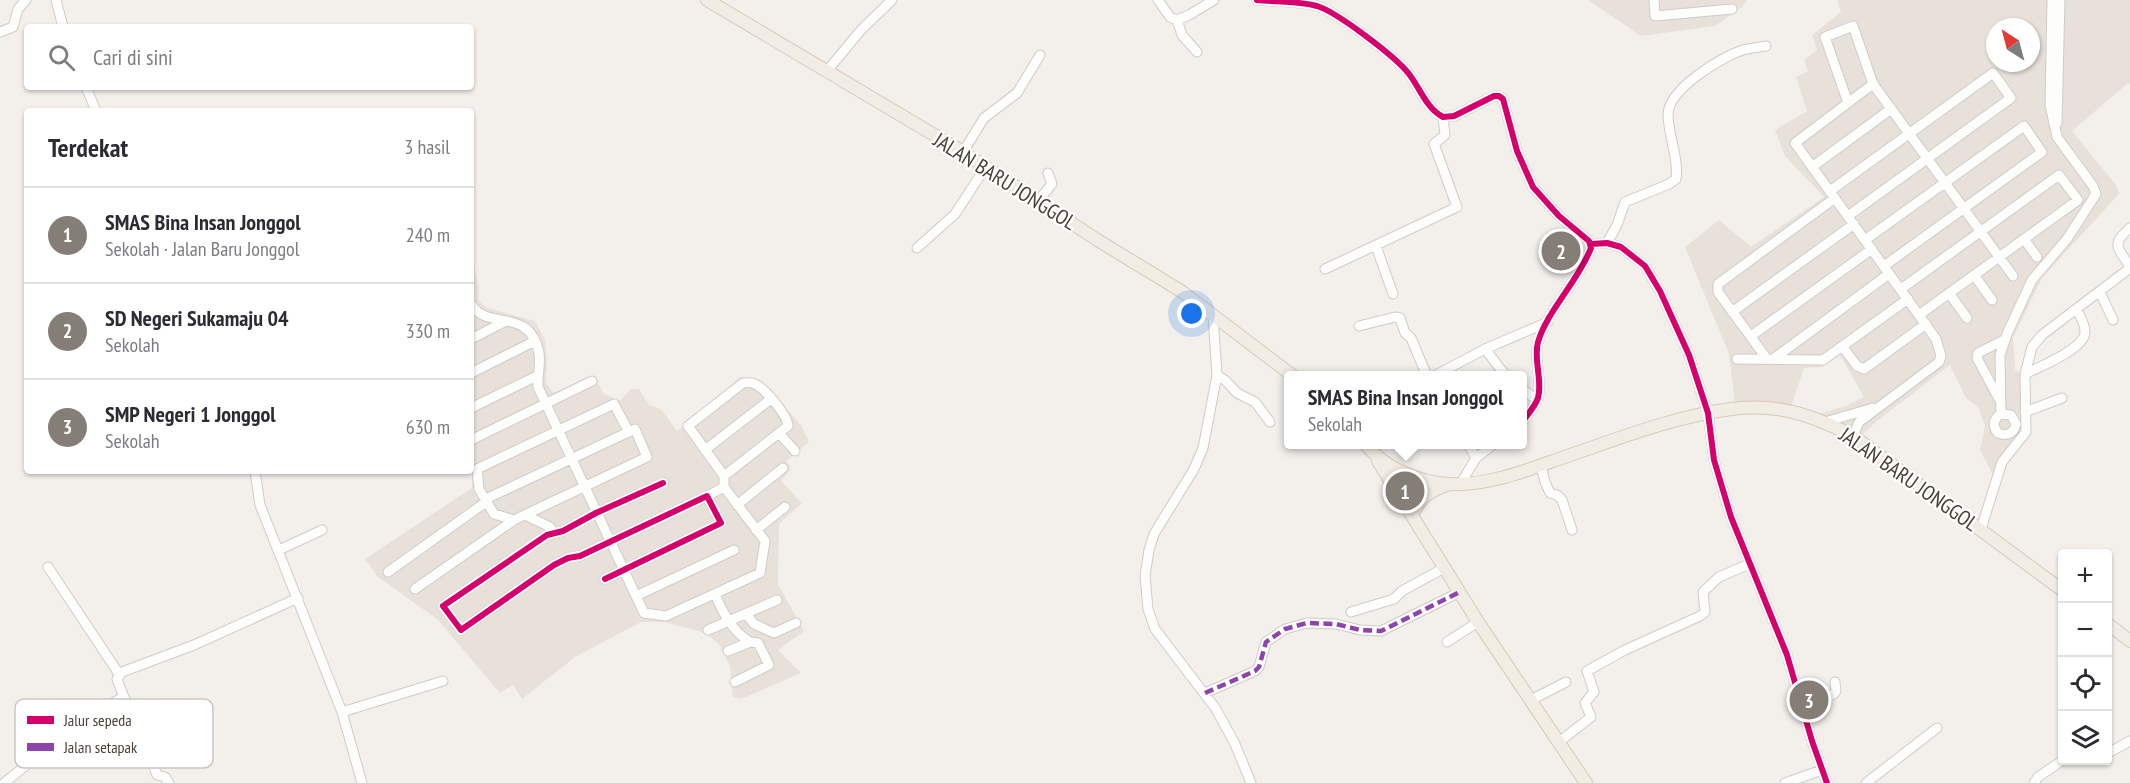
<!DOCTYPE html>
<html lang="id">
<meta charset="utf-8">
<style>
:root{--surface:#fff;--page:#f7f7f7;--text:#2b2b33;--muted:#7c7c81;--line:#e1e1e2;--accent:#857e76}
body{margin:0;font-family:"PT Sans Narrow",sans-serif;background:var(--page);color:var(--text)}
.controls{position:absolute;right:18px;bottom:18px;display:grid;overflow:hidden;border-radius:6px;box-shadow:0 2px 4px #0004}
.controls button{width:54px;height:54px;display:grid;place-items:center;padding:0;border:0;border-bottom:2px solid var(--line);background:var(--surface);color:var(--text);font:30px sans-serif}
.compass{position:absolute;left:1986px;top:18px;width:54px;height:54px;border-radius:50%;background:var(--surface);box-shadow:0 2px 4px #0004;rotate:324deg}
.you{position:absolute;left:1192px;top:314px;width:21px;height:21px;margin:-15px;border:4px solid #fff;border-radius:50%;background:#1a73e8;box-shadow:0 0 0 9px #1a73e833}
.badge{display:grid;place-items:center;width:39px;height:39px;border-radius:50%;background:var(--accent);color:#fff;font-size:20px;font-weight:700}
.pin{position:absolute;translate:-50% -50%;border:3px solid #fff;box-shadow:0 2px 6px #0006}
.popup{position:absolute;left:1284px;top:371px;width:243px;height:78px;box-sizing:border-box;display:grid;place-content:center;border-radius:6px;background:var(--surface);filter:drop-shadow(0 2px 4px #0005);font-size:20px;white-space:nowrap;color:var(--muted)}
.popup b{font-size:22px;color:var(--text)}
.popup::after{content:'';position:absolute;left:50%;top:100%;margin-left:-12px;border:12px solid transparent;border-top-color:var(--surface)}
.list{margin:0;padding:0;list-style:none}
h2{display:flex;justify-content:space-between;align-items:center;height:78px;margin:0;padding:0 24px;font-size:26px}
h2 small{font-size:20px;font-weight:400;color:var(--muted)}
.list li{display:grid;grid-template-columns:39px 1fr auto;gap:18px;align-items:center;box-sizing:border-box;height:96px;padding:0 24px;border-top:2px solid var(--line)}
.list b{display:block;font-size:22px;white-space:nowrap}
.list p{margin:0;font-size:20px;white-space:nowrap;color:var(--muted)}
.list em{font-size:20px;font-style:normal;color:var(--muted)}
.icon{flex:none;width:33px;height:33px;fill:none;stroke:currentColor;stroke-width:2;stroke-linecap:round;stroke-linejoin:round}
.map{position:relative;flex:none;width:2130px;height:783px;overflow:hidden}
.search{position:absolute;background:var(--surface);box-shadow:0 2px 4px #0004;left:24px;top:24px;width:450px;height:66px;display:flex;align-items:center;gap:15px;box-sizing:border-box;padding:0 21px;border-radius:6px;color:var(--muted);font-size:22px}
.panel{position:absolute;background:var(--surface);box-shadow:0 2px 4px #0004;left:24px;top:108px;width:450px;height:366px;border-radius:6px}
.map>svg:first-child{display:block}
.residential{fill:#e7e1d9;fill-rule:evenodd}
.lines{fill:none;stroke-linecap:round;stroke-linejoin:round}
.minor-casing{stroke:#cfccc8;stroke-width:11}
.major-casing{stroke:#d7cab8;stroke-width:14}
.minor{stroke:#fdfdfc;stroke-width:9}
.major{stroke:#f2ede4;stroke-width:12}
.quiet{stroke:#8e44ad;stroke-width:4.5;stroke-dasharray:9 4.5;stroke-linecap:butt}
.cycleway-casing{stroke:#fff;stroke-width:10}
.cycleway{stroke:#d6006c;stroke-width:6}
.labels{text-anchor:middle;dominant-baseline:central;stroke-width:4.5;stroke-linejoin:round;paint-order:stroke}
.street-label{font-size:21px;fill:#4a4036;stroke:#fff}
.key{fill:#fff;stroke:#c9c6c3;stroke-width:1.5}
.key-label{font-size:16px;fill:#4a4036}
</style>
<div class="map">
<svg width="2130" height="783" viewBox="0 0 2130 783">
<rect width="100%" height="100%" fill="#f3f0ec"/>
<path class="residential" d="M 1588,0 L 1747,0 L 1743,6 L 1715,26 L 1641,36 Z
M 1837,0 L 2130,0 L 2130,84 L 2128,83 L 2072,131 L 2116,185 L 2119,194 L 2042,278 L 2013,338 L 2015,370 L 2021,373 L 2022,436 L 2001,455 L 1993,475 L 1980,450 L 1985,426 L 1978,407 L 1966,398 L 1950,365 L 1878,420 L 1861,436 L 1815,415 L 1846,406 L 1864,397 L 1840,355 L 1822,367 L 1804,368 L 1791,407 L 1777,403 L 1735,403 L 1729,354 L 1685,247 L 1719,220 L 1751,247 L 1824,197 L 1785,156 L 1775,130 L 1807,111 L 1796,77 L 1808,71 L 1804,60 L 1817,50 L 1812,35 L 1841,12 ZM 1995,27 L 2031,27 L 2031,63 L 1995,63 Z
M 471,253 L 479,290 L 479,301 L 487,308 L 535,321 L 545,340 L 547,363 L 546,382 L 553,393 L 594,376 L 604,394 L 620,401 L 631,389 L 639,389 L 649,405 L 661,409 L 677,431 L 740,377 L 760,380 L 801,425 L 809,442 L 786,461 L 791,469 L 781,481 L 802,503 L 779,524 L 778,584 L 804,631 L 778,650 L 801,673 L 741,699 L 733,697 L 730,666 L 719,644 L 705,633 L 665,622 L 641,622 L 575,657 L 522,699 L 513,685 L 500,693 L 437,619 L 378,577 L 365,559 L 472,488 Z"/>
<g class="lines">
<g class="minor-casing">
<path id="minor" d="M 56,0 L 63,27
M 1158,0 L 1170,17 L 1177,20 L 1189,15 L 1214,0
M 1257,0 C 1276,2 1298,1 1317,6 C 1337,12 1396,57 1409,74 C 1420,88 1426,108 1443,117 L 1454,116 L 1494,96 L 1499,96 L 1503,99 L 1517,151 L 1533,187 L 1559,216 L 1589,241 L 1591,248 C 1579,280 1547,311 1538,342 C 1533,360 1543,380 1538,398 C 1535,407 1527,415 1522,422
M 1654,0 L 1655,16 L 1732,9
M 1177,20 L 1182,35 L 1197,52
M 0,32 L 13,27 L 18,9 L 26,0
M 827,71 L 861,30 L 892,0
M 86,87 L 96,111
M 1848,103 L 1825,37 L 1853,26 L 1873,84 L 2013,276
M 2057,123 L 2060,0
M 963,152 L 984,118 L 1017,93 L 1040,55
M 1812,167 L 1891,109
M 1830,191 L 1993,73 L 2011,98 L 1848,216
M 1038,201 L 1052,184 L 1048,173
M 2130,228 C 2110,245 2118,247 2130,267
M 2024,239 L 2037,257
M 1865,240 L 2024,126 L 2042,152 L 1884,266
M 1607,243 L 1617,225 L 1625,202 L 1669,184 L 1676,179 C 1679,158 1668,135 1668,114 C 1669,89 1721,57 1743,50 C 1751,48 1759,47 1766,46
M 1591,244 L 1607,243 L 1621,247 L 1645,266 L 1660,291 L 1689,355 L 1708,413 L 1714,460 L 1731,517 L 1787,655 L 1812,741 L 1827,783
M 1376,246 L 1393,294
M 917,248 L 955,214 L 985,168
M 1325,269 L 1457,207 L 1434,144 L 1445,135 L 1443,117
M 1974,275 L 1992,300
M 1901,289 L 2059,175 L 2078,200 L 1919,315
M 2100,292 L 2113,320
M 1949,293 L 1967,318
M 471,304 C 487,332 529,305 539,353 C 541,364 537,376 538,387 L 644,613 L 666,616 L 760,573 L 765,541 L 724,487 L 707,496
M 1732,312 L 1854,224
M 1213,316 L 1217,375 L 1203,448 L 1194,469 L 1154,534 L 1149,550 L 1145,576 L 1148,609 L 1155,629 L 1216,709 L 1235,744 L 1251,783
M 1359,326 L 1395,317 L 1400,318 L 1405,333 L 1411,338 L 1427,376
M 1751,336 L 1872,249
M 471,339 L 506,321
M 1842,346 L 1857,366 L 1864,369 L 1926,324
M 1485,349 L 1506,376
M 1737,359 L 1823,360 L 1908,299
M 1767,359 L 1718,292 L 1718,284 L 1835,198
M 1773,359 L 1889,274
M 471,373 L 535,341
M 2025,374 C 2039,367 2085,349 2085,332 C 2085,324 2080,316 2077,310
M 1217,375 L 1226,381 L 1237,393 L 1255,402 L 1270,422
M 1434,376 L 1485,349 L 1548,322
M 1522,389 L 1537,400
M 2000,401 L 1977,358 L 1978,353 L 2004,340
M 471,408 L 537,376
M 2025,412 L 2062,398
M 2001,414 L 2011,415 L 2016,424 C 2014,433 2007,437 1998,433 C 1992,426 1993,419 2001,414 L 2000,355 L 2007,334 L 2032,280 L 2067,239 L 2096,194 L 2093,186 L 2057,137 L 2050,105 L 2052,0
M 1825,422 L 1873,408
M 779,433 L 795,451
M 1853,436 L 1859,422 L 1939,362 L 1941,356 L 1936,339 L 1795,143 L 1873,84
M 471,440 L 592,381
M 1468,444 L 1476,458
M 705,450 L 771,399
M 1541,466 L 1545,482 L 1550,493 L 1557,495 L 1562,500 L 1572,530
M 255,471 L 260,505 L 342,712 L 362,783
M 724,476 L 788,426 C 788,416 763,385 752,383 C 751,382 744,383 743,383 L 688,426 L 724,476 L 724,487
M 1461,483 L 1476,458 L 1494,444
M 737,505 L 783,468
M 525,515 L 550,527 L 554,533
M 514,520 L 494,514 L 479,489 L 477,469 L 614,404 L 629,432
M 1981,529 L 2002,462 L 2026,432 L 2025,374 L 2032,347 L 2042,335 L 2130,268
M 756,530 L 785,507
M 279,550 L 322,530
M 48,567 L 119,674
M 388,572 L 486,502 L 490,497 L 635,429 L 647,457 L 514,520 L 415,589
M 605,579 L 721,523 L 707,496 L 580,556 L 568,558 L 554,565 L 461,630 L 443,606 L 547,535 L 563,531 L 596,513 L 663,483
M 715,594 C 723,613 732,631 750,642
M 636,596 L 734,550
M 1351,612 L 1394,599 L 1402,591 L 1444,568
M 746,614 L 754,624 L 774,633 L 796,623
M 708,630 L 777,600
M 1447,642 L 1478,622
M 728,651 L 750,642 L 758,643 L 769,665 L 735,682
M 1205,693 L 1255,671 L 1259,667 L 1266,642 L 1285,629 L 1307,623 L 1336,624 L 1360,630 L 1381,631 L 1460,592
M 123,695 L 144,738 L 157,775 L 165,777 L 169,783
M 1531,700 L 1566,682
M 1803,707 L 1834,694 L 1836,691 L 1835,682
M 342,712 L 443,681
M 1559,742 L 1591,717 L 1585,703 L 1594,692 L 1587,671 L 1625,650 L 1700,616 L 1705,612 L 1703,592 L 1719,577 L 1749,564
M 2108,753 L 2130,741
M 4,783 L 79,723 L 123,697 L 123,695 L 117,679 L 122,672 L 194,645 L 298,598
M 1785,783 L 1822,770
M 1866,783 L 1937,728
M 2034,783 L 2038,777 L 2063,760"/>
</g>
<g class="major-casing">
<path id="major" d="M 707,0 L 963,152 L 1099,241 L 1181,291 L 1293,376
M 1365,444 C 1385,468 1417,482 1449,484 C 1485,486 1523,472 1556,460 C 1612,441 1671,417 1731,409 C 1778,403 1812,415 1853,436 L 2062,590
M 1378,461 L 1478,622 L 1586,783
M 1412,516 C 1419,498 1429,491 1447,485
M 2108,624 L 2130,641"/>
</g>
<use href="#minor" class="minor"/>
<use href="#major" class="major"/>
<path class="quiet" d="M 1205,693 L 1255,671 L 1259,667 L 1266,642 L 1285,629 L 1307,623 L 1336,624 L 1360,630 L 1381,631 L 1460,592"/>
<g class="cycleway-casing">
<path id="cycleway" d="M 1257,0 C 1276,2 1298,1 1317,6 C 1337,12 1396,57 1409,74 C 1420,88 1426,108 1443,117 L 1454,116 L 1494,96 L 1499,96 L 1503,99 L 1517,151 L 1533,187 L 1559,216 L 1589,241 L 1591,248 C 1579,280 1547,311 1538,342 C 1533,360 1543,380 1538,398 C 1535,407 1527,415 1522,422
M 1591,244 L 1607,243 L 1621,247 L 1645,266 L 1660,291 L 1689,355 L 1708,413 L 1714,460 L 1731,517 L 1787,655 L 1812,741 L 1827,783
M 605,579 L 721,523 L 707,496 L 580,556 L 568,558 L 554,565 L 461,630 L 443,606 L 547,535 L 563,531 L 596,513 L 663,483"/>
</g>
<use href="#cycleway" class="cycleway"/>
</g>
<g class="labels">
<g class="street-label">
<text transform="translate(1005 181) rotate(32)">JALAN BARU JONGGOL</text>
<text transform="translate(1909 479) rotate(35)">JALAN BARU JONGGOL</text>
</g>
</g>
<rect x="15" y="699" width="198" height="69" rx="9" class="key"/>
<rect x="27" y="716" width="27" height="8" fill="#d6006c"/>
<rect x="27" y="743" width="27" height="8" fill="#8e44ad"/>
<g class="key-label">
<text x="64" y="726">Jalur sepeda</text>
<text x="64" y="753">Jalan setapak</text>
</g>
</svg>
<div class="controls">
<button>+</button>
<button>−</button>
<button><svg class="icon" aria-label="locate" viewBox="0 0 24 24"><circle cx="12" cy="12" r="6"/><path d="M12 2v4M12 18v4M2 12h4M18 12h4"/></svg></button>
<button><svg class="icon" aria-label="layers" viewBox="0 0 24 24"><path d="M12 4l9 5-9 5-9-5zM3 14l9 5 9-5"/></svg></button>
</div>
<svg class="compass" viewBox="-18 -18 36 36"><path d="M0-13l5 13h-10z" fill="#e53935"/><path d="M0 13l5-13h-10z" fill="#7c7c81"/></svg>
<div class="you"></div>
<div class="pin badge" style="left:1405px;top:491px">1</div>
<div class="popup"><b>SMAS Bina Insan Jonggol</b>Sekolah</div>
<div class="pin badge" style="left:1561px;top:251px">2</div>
<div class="pin badge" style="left:1809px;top:700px">3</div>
<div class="search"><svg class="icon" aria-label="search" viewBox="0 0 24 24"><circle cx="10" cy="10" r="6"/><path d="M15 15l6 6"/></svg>Cari di sini</div>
<section class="panel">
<h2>Terdekat<small>3 hasil</small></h2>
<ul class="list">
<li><span class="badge">1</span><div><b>SMAS Bina Insan Jonggol</b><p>Sekolah · Jalan Baru Jonggol</p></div><em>240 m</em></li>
<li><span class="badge">2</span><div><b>SD Negeri Sukamaju 04</b><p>Sekolah</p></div><em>330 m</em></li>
<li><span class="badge">3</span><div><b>SMP Negeri 1 Jonggol</b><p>Sekolah</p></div><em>630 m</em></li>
</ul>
</section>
</div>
